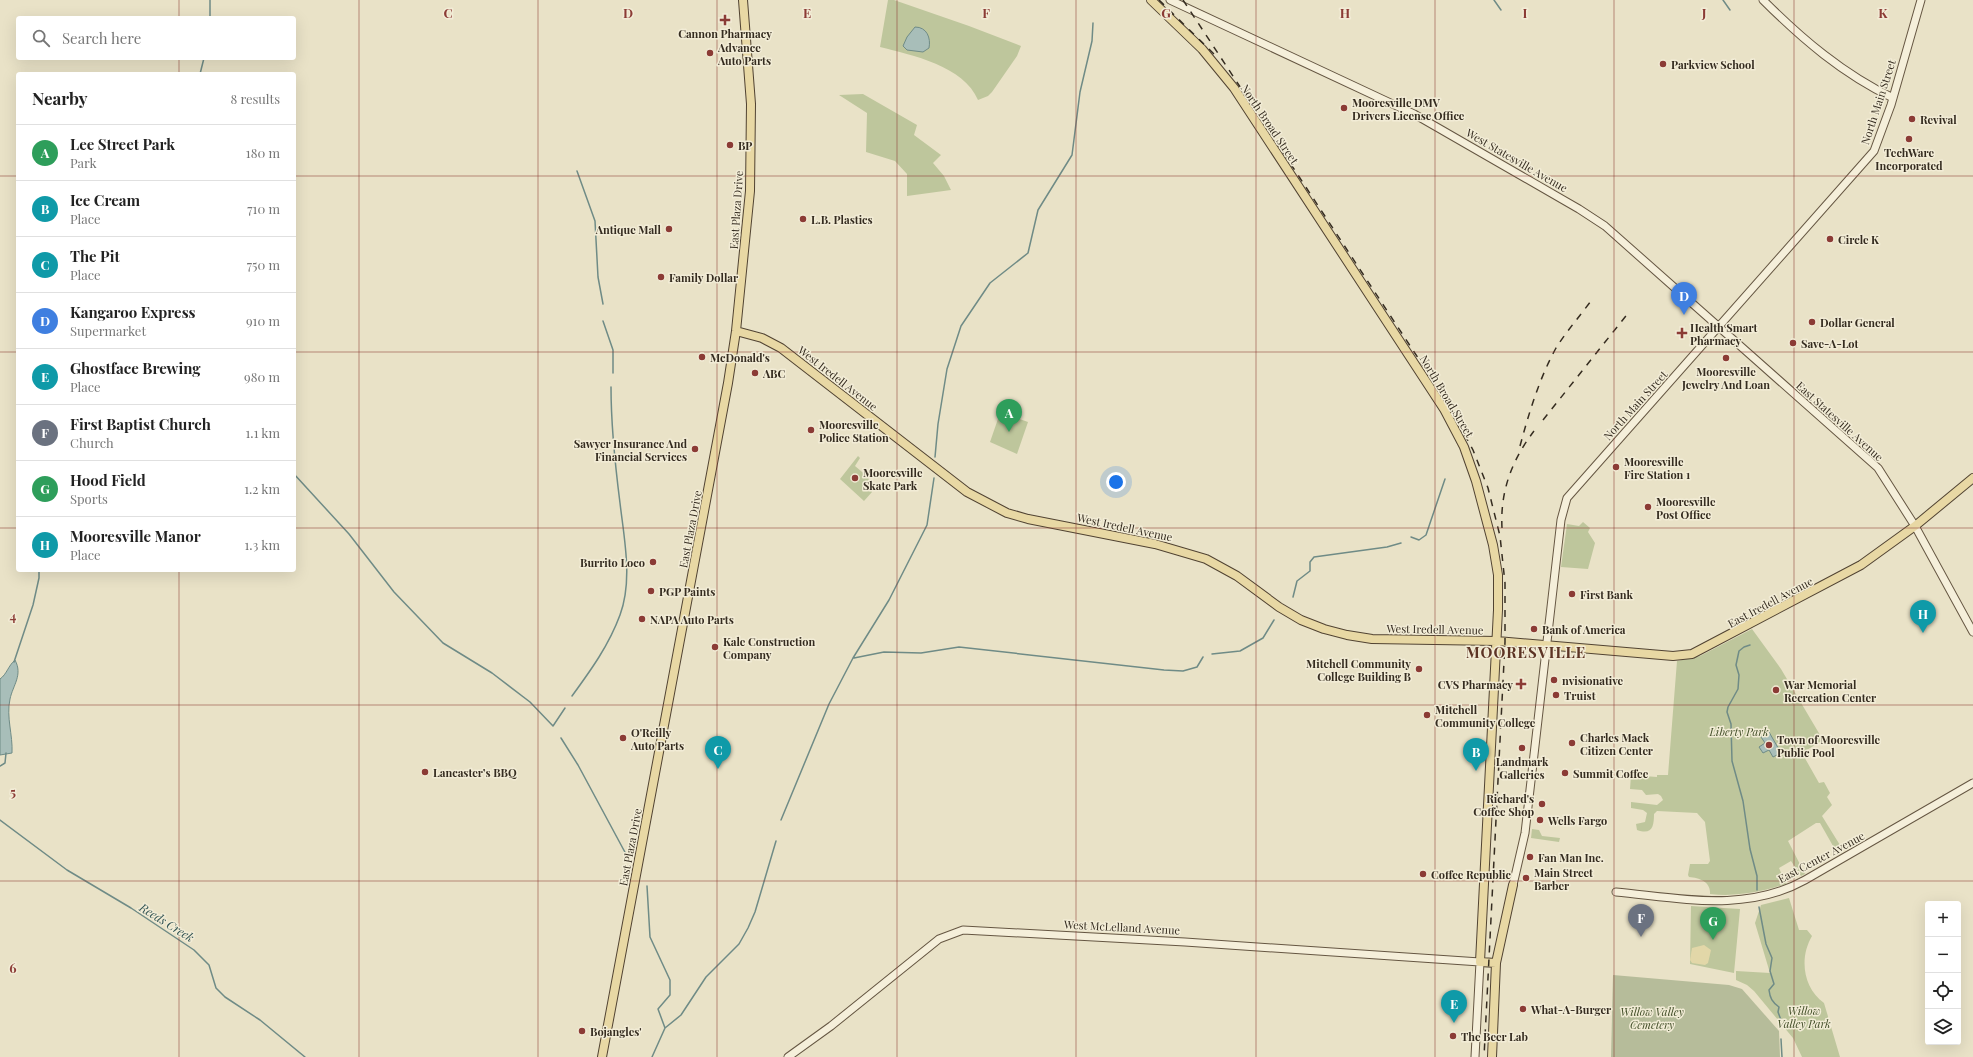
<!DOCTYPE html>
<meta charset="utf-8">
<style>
:root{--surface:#fff;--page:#f6f6f6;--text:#222;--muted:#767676;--line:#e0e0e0;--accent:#0b8043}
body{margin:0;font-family:"Playfair Display",serif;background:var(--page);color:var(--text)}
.controls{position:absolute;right:12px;bottom:12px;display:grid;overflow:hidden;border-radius:4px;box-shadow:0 4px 16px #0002}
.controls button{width:36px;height:36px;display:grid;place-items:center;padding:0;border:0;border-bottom:1px solid var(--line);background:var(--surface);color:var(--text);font:20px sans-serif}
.you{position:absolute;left:1116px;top:482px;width:14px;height:14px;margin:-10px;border:3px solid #fff;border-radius:50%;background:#1a73e8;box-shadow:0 0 0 6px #1a73e833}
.badge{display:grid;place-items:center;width:26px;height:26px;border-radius:50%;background:var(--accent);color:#fff;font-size:13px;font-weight:700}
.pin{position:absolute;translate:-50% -33px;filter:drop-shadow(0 1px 2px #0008)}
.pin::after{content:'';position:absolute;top:21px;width:14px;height:12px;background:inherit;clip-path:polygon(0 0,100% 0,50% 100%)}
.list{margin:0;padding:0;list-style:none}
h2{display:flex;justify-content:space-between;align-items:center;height:52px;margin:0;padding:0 16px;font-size:17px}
h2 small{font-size:13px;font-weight:400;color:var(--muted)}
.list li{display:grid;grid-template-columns:26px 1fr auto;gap:12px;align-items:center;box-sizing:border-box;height:56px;padding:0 16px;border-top:1px solid var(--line)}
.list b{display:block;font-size:15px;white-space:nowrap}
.list p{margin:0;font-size:13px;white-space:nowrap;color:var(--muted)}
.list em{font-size:13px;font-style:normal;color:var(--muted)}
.icon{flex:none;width:22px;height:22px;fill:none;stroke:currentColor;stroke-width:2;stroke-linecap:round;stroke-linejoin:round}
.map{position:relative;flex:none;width:1973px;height:1057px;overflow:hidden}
.search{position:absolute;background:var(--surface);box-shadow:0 4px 16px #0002;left:16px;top:16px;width:280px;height:44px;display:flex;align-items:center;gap:10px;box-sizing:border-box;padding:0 14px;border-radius:4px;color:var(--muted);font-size:15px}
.panel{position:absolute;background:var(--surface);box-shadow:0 4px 16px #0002;left:16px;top:72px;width:280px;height:500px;border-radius:4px}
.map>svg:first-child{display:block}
.green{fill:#bec69c}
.sand{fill:#e2d7a8}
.cemetery{fill:#b6bc9a}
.water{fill:#a8beb9;stroke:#6f8b86}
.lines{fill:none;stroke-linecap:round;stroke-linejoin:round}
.stream{stroke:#6f8b86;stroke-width:1.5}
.secondary-casing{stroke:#655642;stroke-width:9}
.primary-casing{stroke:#514332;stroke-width:10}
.secondary{stroke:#f5efda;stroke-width:7}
.primary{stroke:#e8d8a4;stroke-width:8}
.rail{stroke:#352c20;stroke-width:1.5;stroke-dasharray:7 7;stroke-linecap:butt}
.grid{fill:none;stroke:#8b3b35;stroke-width:1;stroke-opacity:0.55}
.poi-dot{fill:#8b3b35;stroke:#f2ecd6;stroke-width:1.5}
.labels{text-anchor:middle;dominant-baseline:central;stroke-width:3;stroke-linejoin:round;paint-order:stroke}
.poi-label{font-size:11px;font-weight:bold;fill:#352c20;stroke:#f2ecd6;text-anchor:start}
.street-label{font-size:11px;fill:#352c20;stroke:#f2ecd6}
.park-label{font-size:11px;font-style:italic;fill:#434f29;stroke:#f2ecd6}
.water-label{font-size:12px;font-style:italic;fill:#315353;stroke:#f2ecd6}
.district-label{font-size:15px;font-weight:bold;letter-spacing:1px;fill:#5d3425;stroke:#f2ecd6}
.grid-label{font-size:13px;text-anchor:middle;font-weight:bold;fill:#8b3b35;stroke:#f2ecd6;stroke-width:3;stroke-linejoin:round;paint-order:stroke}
</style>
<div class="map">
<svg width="1973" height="1057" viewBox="0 0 1973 1057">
<rect width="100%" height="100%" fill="#e9e2c7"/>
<path class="green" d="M 888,0 L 894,0 L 969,26 L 1021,46 L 1017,56 L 992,92 L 988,96 L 978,100 C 964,66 912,55 880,47 Z
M 863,94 L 917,125 L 914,135 L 941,155 L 933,163 L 944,176 L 951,190 L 907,196 L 907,174 L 895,161 L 866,152 L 867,113 L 839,95 Z
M 1003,413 L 1028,422 L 1017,454 L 990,442 L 999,416 Z
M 858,456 L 860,458 L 855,466 L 868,477 L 872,492 L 864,501 L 840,479 Z
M 1583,522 L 1590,528 L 1588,532 L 1595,543 L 1588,569 L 1561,567 L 1567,524 L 1579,526 Z
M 1752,629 L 1781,669 L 1823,740 L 1802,753 L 1819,783 L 1824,782 L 1830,793 L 1827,797 L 1832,805 L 1822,816 L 1843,850 L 1837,853 L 1820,823 L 1816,823 L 1788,841 L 1805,874 L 1801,876 L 1791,861 L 1779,868 L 1786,884 C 1761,892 1737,897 1710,894 C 1711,882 1700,878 1689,877 L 1688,875 L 1690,864 L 1708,864 L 1710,861 L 1705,822 L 1697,813 L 1657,811 L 1654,814 C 1654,827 1652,835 1637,830 L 1636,824 L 1645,822 L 1647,813 L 1643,810 L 1631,808 L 1631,802 L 1657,805 L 1663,800 L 1661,796 L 1658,794 L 1646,795 L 1642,790 L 1630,789 L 1631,775 L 1657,777 L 1657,775 L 1668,775 L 1677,661 L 1700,656 Z
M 1532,829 L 1539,830 L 1542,836 L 1560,838 L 1559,842 L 1531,838 Z
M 1789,898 L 1799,930 L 1807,930 L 1812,936 C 1799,958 1803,988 1824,1003 L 1840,1057 L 1802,1057 L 1793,1038 L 1754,991 L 1747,985 L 1736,980 L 1736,971 L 1770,973 L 1755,923 L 1761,905 Z
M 1691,906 L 1740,909 L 1734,973 L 1690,964 Z"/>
<path class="sand" d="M 1704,945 L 1711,950 L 1708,963 L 1705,965 L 1692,963 L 1690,960 L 1692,948 Z"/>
<path class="cemetery" d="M 1613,975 L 1729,985 L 1742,989 L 1779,1031 L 1780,1057 L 1611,1057 Z"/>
<path class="water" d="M 915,27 C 927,27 931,38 929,48 L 923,52 L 907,50 L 903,46 L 907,37 Z
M 15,660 C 23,675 13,685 10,699 C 6,717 13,735 12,753 L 0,755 L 0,679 C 7,674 8,666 15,660 Z
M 1769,732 L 1781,753 L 1773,757 L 1769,750 L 1763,753 L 1759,747 L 1765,743 L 1761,737 Z"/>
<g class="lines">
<path class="stream" d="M 1494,0 L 1501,10
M 1723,0 L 1730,10
M 210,18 L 210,0
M 200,74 L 204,58
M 577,171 L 595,221 L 598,277 L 603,304
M 603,321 L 613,350 L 613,373
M 935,457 L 938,424 L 947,369 L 961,326 L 990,283 L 1028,253 L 1038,210 L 1072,155 L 1080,92 L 1092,41 L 1093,23
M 294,474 L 349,534 L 394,592 L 443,643 L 492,673 L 530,702 L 553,726 L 565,708
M 1411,537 L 1419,540 L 1426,535 L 1445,479
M 1293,597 L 1297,581 L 1310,571 L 1310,562 L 1314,557 L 1387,547 L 1401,543
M 1750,645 L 1744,647 L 1739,651 L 1736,665 L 1739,675 L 1738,689 L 1728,707 L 1727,712 L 1731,724 L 1732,761 L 1743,801 L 1750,849 L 1757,876 L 1757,890
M 1212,654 L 1240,651 L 1263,638 L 1274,620
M 854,658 L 884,652 L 921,653 L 959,647 L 1164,670 L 1183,671 L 1197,667 L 1203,657
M 14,662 L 33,605 L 39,578 L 39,570
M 572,696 C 591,670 609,645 620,615 C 633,580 624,538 620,503 C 615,464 611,426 611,387
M 561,738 L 578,765 L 627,856
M 0,766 L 5,763 L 6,753
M 0,820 L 67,870 L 131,908 L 194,950 L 209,965 L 216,988 L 225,997 L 260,1020 L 305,1057
M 781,820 L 829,704 L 853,658 L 889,600 L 927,525 L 934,478
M 647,886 L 650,937 L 670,980 L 670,995 L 658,1009 L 665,1028
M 1759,907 L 1766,944 L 1772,958 L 1770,971 L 1774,984 L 1769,990 C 1770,998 1772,1002 1779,1007 L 1778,1012 L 1781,1020
M 1781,1039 L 1782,1057
M 652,1057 L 665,1028 L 681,1015 L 706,977 L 739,944 L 748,928 L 755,912 L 776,841"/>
<g class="secondary-casing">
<path id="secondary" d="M 1170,0 L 1414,114 L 1579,209 L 1605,226 L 1878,468 L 1915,526 L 1973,632
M 1763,0 C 1802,39 1843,74 1893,98
M 1513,885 L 1525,833 L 1561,520 L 1567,498 L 1874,151 L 1891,105 L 1921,0
M 1616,892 C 1680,898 1746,913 1805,880 L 1973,783
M 788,1057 L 831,1026 L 939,939 L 963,930 L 1185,942 L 1480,962 L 1475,1057"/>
</g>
<g class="primary-casing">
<path id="primary" d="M 1151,0 L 1202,49 L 1234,88 L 1444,409 L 1464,447 L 1476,481 L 1493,545 L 1498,575 L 1498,610 L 1480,962 L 1496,963
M 736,331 L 762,338 L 781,348 L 967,492 L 1007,513 L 1028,519 L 1155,544 L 1206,559 L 1237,576 L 1279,607 L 1301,620 L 1324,629 L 1347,635 L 1372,639 L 1497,641 L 1673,656 L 1692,654 L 1861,565 L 1915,526 L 1973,478
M 602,1057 L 728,383 L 736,331 L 750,191 L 751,104 L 743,0
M 1492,1057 L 1496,963 L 1513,885"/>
</g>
<use href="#secondary" class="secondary"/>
<use href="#primary" class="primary"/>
<path class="rail" d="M 1159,0 L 1215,55
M 1183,0 L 1447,402 L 1473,450 L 1488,488 L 1500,536 L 1505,583 L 1505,642 L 1484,1057
M 1543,420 L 1629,312
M 1520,446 C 1529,413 1539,379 1556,348 C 1566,332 1579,317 1591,301
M 1502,528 C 1500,491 1512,460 1534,431"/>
</g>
<path class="grid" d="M 179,0 L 179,18M 359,0 L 359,1057M 538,0 L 538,1057M 717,0 L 717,1057M 897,0 L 897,1057M 1076,0 L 1076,1057M 1256,0 L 1256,1057M 1435,0 L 1435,1057M 1614,0 L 1614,1057M 1794,0 L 1794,1057M 179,58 L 179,74M 0,176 L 18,176M 294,176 L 1973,176M 0,352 L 18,352M 294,352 L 1973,352M 0,528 L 18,528M 294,528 L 1973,528M 179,570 L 179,1057M 0,705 L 1973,705M 0,881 L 1973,881"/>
<g class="poi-dot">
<path d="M723 14h4v4h4v4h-4v4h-4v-4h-4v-4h4z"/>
<circle cx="710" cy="53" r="4"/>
<circle cx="1663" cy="64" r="4"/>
<circle cx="1344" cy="108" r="4"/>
<circle cx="1912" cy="119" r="4"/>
<circle cx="1909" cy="139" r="4"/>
<circle cx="730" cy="145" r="4"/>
<circle cx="803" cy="219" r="4"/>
<circle cx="669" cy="229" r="4"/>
<circle cx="1830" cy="239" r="4"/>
<circle cx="661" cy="277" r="4"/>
<circle cx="1812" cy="322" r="4"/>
<path d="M1680 327h4v4h4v4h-4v4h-4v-4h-4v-4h4z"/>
<circle cx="1793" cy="343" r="4"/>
<circle cx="702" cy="357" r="4"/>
<circle cx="1726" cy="358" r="4"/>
<circle cx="755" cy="373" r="4"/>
<circle cx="811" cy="430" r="4"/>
<circle cx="695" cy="449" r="4"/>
<circle cx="1616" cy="467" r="4"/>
<circle cx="855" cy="478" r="4"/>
<circle cx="1648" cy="507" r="4"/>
<circle cx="653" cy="562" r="4"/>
<circle cx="651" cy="591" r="4"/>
<circle cx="1572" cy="594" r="4"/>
<circle cx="642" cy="619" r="4"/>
<circle cx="1534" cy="629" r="4"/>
<circle cx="715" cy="647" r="4"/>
<circle cx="1419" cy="669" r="4"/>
<circle cx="1554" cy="680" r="4"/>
<path d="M1519 678h4v4h4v4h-4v4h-4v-4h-4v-4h4z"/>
<circle cx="1776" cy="690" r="4"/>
<circle cx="1556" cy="695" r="4"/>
<circle cx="1427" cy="715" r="4"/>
<circle cx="623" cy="738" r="4"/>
<circle cx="1572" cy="743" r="4"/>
<circle cx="1769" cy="745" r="4"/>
<circle cx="1522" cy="748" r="4"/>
<circle cx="425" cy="772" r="4"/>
<circle cx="1565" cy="773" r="4"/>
<circle cx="1542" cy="804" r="4"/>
<circle cx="1540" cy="820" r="4"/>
<circle cx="1530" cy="857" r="4"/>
<circle cx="1423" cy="874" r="4"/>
<circle cx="1526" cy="878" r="4"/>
<circle cx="1523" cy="1009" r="4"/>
<circle cx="582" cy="1031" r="4"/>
<circle cx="1453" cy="1036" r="4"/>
</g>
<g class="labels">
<g class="poi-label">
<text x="725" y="33" text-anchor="middle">Cannon Pharmacy</text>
<text x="718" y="47">Advance<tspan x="718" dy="13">Auto Parts</tspan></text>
<text x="1671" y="64">Parkview School</text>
<text x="1352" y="102">Mooresville DMV<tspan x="1352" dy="13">Drivers License Office</tspan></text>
<text x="1920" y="119">Revival</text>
<text x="738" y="145">BP</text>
<text x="1909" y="152" text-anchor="middle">TechWare<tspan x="1909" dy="13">Incorporated</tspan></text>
<text x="811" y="219">L.B. Plastics</text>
<text x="661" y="229" text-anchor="end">Antique Mall</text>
<text x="1838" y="239">Circle K</text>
<text x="669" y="277">Family Dollar</text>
<text x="1820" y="322">Dollar General</text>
<text x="1690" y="327">Health Smart<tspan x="1690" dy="13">Pharmacy</tspan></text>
<text x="1801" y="343">Save-A-Lot</text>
<text x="710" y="357">McDonald's</text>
<text x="1726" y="371" text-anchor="middle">Mooresville<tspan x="1726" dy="13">Jewelry And Loan</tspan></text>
<text x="763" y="373">ABC</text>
<text x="819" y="424">Mooresville<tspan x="819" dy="13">Police Station</tspan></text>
<text x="687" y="443" text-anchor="end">Sawyer Insurance And<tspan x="687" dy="13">Financial Services</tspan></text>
<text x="1624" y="461">Mooresville<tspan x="1624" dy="13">Fire Station 1</tspan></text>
<text x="863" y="472">Mooresville<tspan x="863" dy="13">Skate Park</tspan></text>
<text x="1656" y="501">Mooresville<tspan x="1656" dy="13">Post Office</tspan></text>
<text x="645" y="562" text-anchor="end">Burrito Loco</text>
<text x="659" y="591">PGP Paints</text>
<text x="1580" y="594">First Bank</text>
<text x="650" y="619">NAPA Auto Parts</text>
<text x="1542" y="629">Bank of America</text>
<text x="723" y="641">Kale Construction<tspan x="723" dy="13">Company</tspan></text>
<text x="1411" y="663" text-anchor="end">Mitchell Community<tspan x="1411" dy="13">College Building B</tspan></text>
<text x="1562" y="680">nvisionative</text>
<text x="1513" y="684" text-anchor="end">CVS Pharmacy</text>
<text x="1784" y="684">War Memorial<tspan x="1784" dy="13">Recreation Center</tspan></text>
<text x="1564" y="695">Truist</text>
<text x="1435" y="709">Mitchell<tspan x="1435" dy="13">Community College</tspan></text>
<text x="631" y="732">O'Reilly<tspan x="631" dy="13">Auto Parts</tspan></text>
<text x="1580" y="737">Charles Mack<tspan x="1580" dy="13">Citizen Center</tspan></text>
<text x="1777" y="739">Town of Mooresville<tspan x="1777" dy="13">Public Pool</tspan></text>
<text x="1522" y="761" text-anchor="middle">Landmark<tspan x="1522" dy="13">Galleries</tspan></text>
<text x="433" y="772">Lancaster’s BBQ</text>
<text x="1573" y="773">Summit Coffee</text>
<text x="1534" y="798" text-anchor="end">Richard's<tspan x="1534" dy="13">Coffee Shop</tspan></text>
<text x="1548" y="820">Wells Fargo</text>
<text x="1538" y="857">Fan Man Inc.</text>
<text x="1534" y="872">Main Street<tspan x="1534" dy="13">Barber</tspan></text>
<text x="1431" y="874">Coffee Republic</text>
<text x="1531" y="1009">What-A-Burger</text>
<text x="590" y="1031">Bojangles'</text>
<text x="1461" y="1036">The Beer Lab</text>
</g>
<g class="street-label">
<text transform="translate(1878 102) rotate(-72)">North Main Street</text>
<text transform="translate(1270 124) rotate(56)">North Broad Street</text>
<text transform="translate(1517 160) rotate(30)">West Statesville Avenue</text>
<text transform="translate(736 210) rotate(-86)">East Plaza Drive</text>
<text transform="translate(838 378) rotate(38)">West Iredell Avenue</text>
<text transform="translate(1447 396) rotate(59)">North Broad Street</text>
<text transform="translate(1635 405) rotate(-48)">North Main Street</text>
<text transform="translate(1840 421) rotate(42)">East Statesville Avenue</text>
<text transform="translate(1125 527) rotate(12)">West Iredell Avenue</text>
<text transform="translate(690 529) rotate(-79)">East Plaza Drive</text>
<text transform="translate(1770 602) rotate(-28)">East Iredell Avenue</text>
<text transform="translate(1435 629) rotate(1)">West Iredell Avenue</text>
<text transform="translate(630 847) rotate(-79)">East Plaza Drive</text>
<text transform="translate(1821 857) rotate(-28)">East Center Avenue</text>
<text transform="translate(1122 927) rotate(3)">West McLelland Avenue</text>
</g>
<g class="park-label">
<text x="1739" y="731">Liberty Park</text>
<text x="1804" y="1010">Willow<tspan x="1804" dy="13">Valley Park</tspan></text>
<text x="1652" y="1011">Willow Valley<tspan x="1652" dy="13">Cemetery</tspan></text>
</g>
<g class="water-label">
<text transform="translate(167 922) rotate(32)">Reeds Creek</text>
</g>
<g class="district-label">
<text x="1526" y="652">MOORESVILLE</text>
</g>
</g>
<g class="grid-label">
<text x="448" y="18">C</text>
<text x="628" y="18">D</text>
<text x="807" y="18">E</text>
<text x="986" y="18">F</text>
<text x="1166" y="18">G</text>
<text x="1345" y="18">H</text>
<text x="1525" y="18">I</text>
<text x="1704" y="18">J</text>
<text x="1883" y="18">K</text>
<text x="13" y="621">4</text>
<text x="13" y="797">5</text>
<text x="13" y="973">6</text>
</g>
</svg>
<div class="controls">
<button>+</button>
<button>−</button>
<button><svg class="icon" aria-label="locate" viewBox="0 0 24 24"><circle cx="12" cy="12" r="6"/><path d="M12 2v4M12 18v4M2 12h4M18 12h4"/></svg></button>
<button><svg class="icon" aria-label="layers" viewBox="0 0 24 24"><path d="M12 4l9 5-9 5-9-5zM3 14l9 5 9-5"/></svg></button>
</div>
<div class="you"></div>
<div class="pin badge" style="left:1009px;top:432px;background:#2e9e5b">A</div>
<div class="pin badge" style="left:1476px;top:771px;background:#0f9aa8">B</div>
<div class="pin badge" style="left:718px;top:769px;background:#0f9aa8">C</div>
<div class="pin badge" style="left:1684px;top:315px;background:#3f7fe0">D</div>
<div class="pin badge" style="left:1454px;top:1023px;background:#0f9aa8">E</div>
<div class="pin badge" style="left:1641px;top:937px;background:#6b7280">F</div>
<div class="pin badge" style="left:1713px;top:940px;background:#2e9e5b">G</div>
<div class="pin badge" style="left:1923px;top:633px;background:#0f9aa8">H</div>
<div class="search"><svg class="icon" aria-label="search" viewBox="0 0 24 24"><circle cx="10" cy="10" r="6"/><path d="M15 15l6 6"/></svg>Search here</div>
<section class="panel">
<h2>Nearby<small>8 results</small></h2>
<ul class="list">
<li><span class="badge" style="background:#2e9e5b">A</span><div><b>Lee Street Park</b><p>Park</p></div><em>180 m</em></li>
<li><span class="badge" style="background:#0f9aa8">B</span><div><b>Ice Cream</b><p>Place</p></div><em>710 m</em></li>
<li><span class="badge" style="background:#0f9aa8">C</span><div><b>The Pit</b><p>Place</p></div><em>750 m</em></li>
<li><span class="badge" style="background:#3f7fe0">D</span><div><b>Kangaroo Express</b><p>Supermarket</p></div><em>910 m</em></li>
<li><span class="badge" style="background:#0f9aa8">E</span><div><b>Ghostface Brewing</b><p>Place</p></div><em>980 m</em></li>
<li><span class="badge" style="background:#6b7280">F</span><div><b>First Baptist Church</b><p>Church</p></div><em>1.1 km</em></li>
<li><span class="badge" style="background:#2e9e5b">G</span><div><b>Hood Field</b><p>Sports</p></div><em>1.2 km</em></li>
<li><span class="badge" style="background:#0f9aa8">H</span><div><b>Mooresville Manor</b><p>Place</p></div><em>1.3 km</em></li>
</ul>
</section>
</div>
